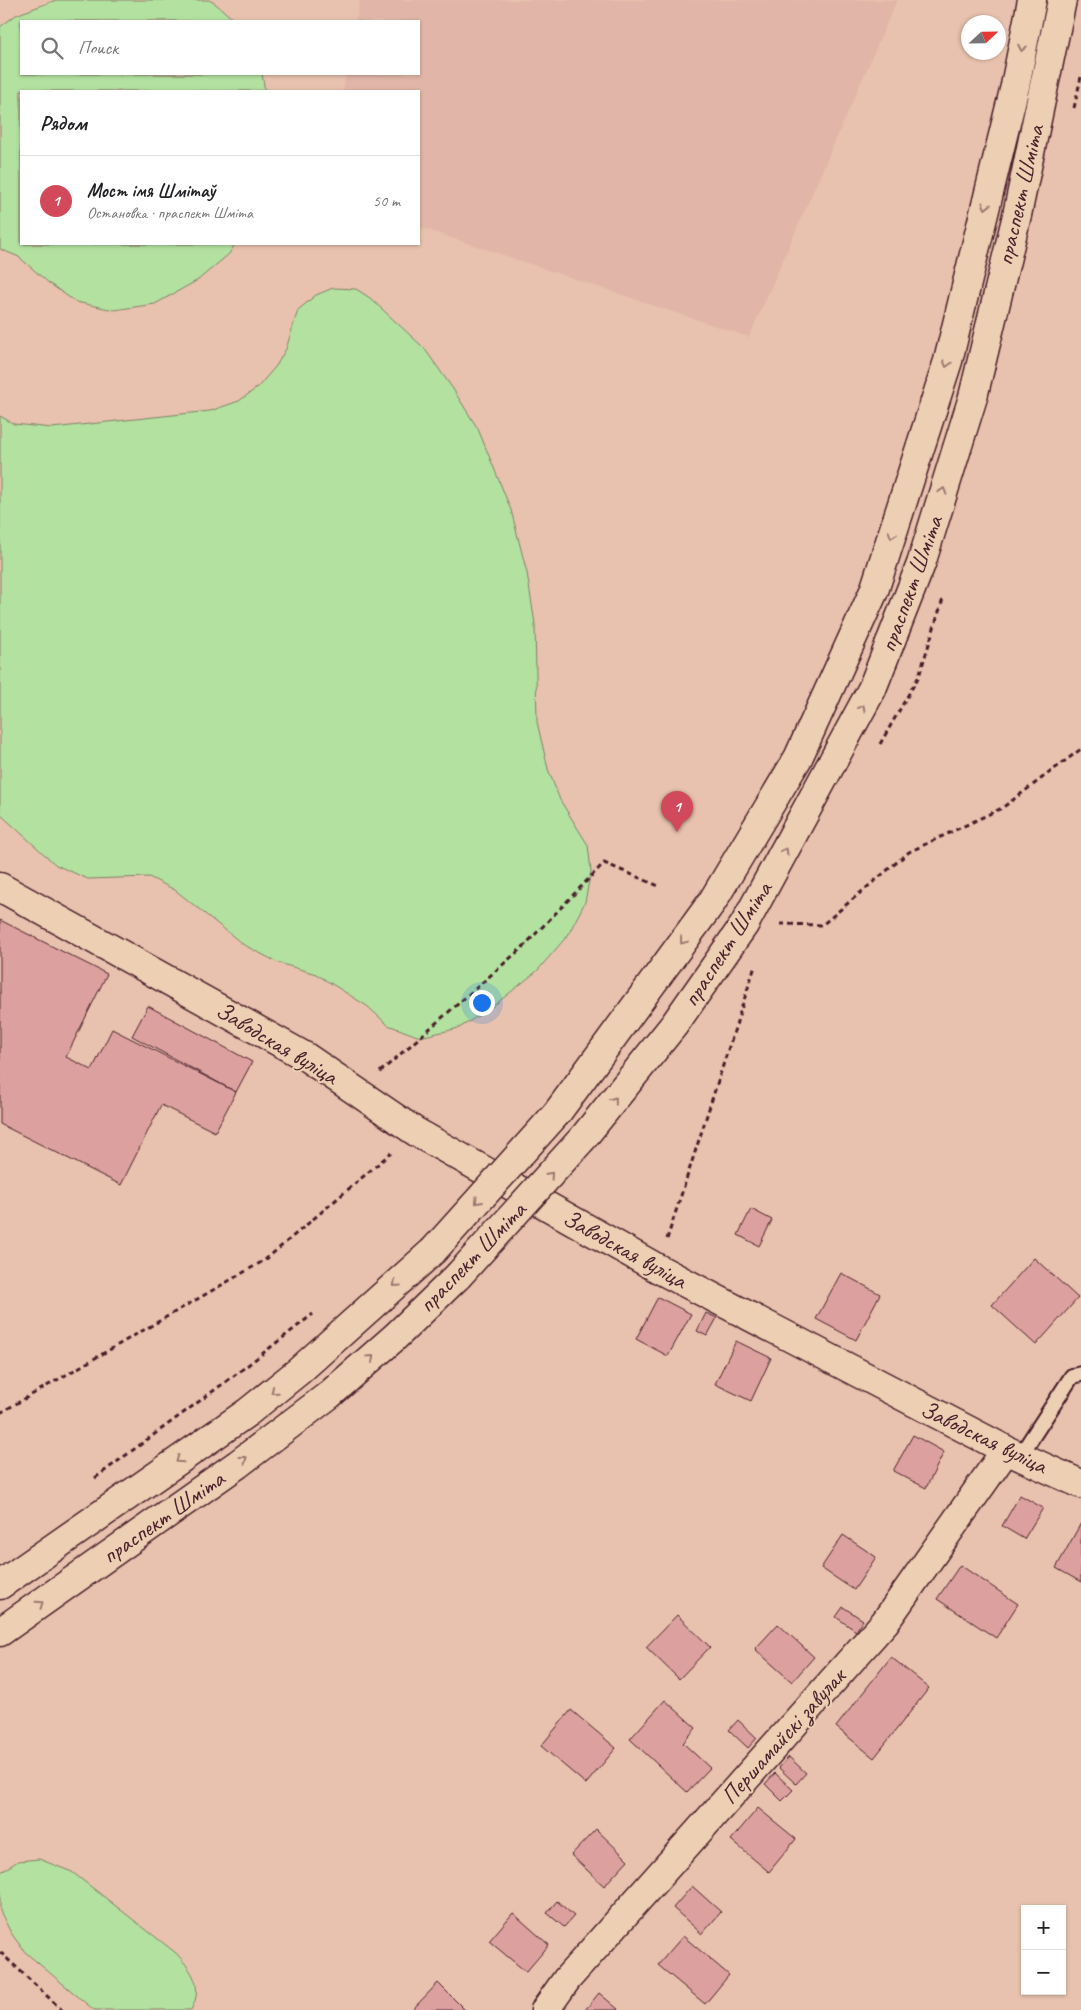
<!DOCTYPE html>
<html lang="ru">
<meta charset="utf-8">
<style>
:root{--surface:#fff;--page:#f2f2f2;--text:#202124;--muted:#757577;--line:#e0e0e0;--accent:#d1495b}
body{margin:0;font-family:Caveat,sans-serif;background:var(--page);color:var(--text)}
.controls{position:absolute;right:15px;bottom:15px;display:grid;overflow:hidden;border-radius:0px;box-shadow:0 1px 4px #0004}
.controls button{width:45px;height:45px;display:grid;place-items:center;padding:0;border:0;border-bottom:1px solid var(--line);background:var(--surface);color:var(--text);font:25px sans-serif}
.compass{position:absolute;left:961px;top:15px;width:45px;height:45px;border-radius:50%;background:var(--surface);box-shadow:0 1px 4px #0004;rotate:68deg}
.you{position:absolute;left:481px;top:1002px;width:18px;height:18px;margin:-12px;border:4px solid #fff;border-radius:50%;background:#1a73e8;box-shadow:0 0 0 8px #1a73e833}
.badge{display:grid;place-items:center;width:32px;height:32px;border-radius:50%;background:var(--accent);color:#fff;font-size:16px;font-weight:700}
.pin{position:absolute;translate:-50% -41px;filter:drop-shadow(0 1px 2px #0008)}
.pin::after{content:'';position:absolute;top:26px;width:18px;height:15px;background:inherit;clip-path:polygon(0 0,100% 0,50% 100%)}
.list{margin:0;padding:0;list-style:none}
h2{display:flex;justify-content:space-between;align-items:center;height:65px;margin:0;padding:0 20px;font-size:21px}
h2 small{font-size:16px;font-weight:400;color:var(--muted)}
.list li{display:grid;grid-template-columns:32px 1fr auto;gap:15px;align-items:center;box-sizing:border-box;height:90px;padding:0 20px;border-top:1px solid var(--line)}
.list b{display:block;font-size:19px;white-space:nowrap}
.list p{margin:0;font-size:16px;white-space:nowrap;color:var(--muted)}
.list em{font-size:16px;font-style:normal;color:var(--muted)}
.icon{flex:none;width:28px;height:28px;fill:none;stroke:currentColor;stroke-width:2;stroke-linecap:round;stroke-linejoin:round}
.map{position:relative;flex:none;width:1081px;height:2010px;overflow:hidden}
.search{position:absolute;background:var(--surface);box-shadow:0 1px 4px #0004;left:20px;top:20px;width:400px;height:55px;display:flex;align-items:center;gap:12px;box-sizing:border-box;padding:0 18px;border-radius:0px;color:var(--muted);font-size:19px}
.panel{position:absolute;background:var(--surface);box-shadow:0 1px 4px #0004;left:20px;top:90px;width:400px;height:155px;border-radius:0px}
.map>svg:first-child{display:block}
.built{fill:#e1b5a7}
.green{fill:#b3e1a0;stroke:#7e8066}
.building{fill:#dca19f;stroke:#4a1f2b}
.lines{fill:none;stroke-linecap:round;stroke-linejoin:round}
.lane-casing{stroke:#4a1f2b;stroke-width:18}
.street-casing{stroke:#4a1f2b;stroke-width:31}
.primary-casing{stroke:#4a1f2b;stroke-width:31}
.path{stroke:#4a1f2b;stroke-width:3;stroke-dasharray:5 4;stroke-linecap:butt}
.lane{stroke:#edd0b4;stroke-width:14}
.street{stroke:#edd0b4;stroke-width:28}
.primary{stroke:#edd0b4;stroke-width:28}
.primary-bridge-casing{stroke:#4a1f2b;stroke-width:31;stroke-linecap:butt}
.primary-bridge{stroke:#edd0b4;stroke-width:28}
.oneway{stroke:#9c7870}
.labels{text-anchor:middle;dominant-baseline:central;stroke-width:4;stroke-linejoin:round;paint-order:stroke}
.street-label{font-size:24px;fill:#4a1f2b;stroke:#edd0b4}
</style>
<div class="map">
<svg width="1081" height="2010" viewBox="0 0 1081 2010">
<rect width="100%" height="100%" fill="#e8c2ae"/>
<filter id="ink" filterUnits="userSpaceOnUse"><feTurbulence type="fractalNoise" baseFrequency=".02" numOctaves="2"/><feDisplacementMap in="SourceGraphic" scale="10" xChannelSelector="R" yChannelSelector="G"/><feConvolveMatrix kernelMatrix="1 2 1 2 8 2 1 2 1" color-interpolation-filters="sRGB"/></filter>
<g filter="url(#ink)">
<path class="built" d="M 360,0 L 897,0 L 749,337 L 419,227 L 419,91 L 343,91 L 346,74 L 419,74 L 419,21 L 356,21 Z"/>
<path class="green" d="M 56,0 L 209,0 L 216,4 L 235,21 L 21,21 L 21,74 L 262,74 L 265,91 L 21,91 L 21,244 L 235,244 L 229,254 L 198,280 L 155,304 L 114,310 L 76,302 L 50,284 L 19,257 L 0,249 L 0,27 L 16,15 Z
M 333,288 L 356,289 L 370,298 L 424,348 L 453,389 L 478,429 L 511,510 L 527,573 L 535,624 L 537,722 L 548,769 L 560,800 L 588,845 L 591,871 L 585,902 L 568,935 L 537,971 L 492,1007 L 459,1028 L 420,1037 L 388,1025 L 367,1006 L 316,974 L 279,963 L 244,945 L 175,890 L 149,877 L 88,879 L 56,865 L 0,814 L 0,416 L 14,424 L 52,428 L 210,411 L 239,401 L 258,387 L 276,366 L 286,349 L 298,310 L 316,295 Z
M 39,1859 L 72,1872 L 176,1953 C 192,1971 204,1986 191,2010 L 94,2010 L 25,1952 L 11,1933 L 0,1911 L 0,1877 L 1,1872 L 18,1861 Z"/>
<path class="building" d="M 0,920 L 107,974 L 66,1057 L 92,1070 L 112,1029 L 236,1092 L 215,1132 L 161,1105 L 121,1185 L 0,1124 Z
M 148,1006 L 252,1062 L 236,1092 L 132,1036 Z
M 751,1209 L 772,1220 L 759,1246 L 738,1235 Z
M 1034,1258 L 1078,1298 L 1036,1345 L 992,1305 Z
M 841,1273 L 880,1294 L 856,1340 L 816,1319 Z
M 658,1297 L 691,1314 L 668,1356 L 636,1339 Z
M 706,1313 L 717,1318 L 707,1336 L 697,1331 Z
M 736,1341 L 771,1358 L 751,1401 L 715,1384 Z
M 913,1435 L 944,1452 L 926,1488 L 893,1471 Z
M 1020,1495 L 1043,1508 L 1024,1539 L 1002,1526 Z
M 1081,1523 L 1081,1582 L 1056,1568 Z
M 843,1535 L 876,1557 L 854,1590 L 821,1568 Z
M 960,1565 L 1018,1604 L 996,1638 L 937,1599 Z
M 843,1607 L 863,1620 L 856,1631 L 836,1617 Z
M 677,1615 L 710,1647 L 679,1679 L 646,1647 Z
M 778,1624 L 814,1657 L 792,1682 L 755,1649 Z
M 891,1657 L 929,1688 L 874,1758 L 836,1727 Z
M 665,1700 L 696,1728 L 683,1743 L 710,1768 L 687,1792 L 630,1739 Z
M 571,1710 L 616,1748 L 586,1784 L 541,1746 Z
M 738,1720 L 757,1738 L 748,1748 L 729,1730 Z
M 789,1757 L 806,1773 L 796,1784 L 779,1768 Z
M 775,1773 L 793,1790 L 782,1801 L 765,1784 Z
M 758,1808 L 796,1839 L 769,1872 L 731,1840 Z
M 596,1829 L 628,1860 L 604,1886 L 571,1855 Z
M 692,1886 L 721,1912 L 702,1934 L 673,1908 Z
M 557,1901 L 574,1916 L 564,1927 L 547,1913 Z
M 513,1913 L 549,1945 L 526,1972 L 489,1941 Z
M 683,1936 L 729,1975 L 705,2004 L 658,1965 Z
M 438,1983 L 465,2010 L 412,2010 Z
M 599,1993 L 619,2010 L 585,2010 Z"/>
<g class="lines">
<g class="lane-casing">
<path id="lane" d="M 1020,1456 L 1072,1376 L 1081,1374"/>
</g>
<g class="street-casing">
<path id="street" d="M 0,887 L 306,1057 L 416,1132 L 657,1268 L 1006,1450 L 1081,1484
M 545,2010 L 567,1979 L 885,1622 L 1006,1450"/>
</g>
<g class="primary-casing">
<path id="primary" d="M 557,1113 L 712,902 L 798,758 L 874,591 L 948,361 L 1015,86 L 1032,0
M 583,1138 L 674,1025 L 744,925 L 872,689 L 921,564 L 973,397 L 1017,215 L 1062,0
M 0,1585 L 248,1412 L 299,1371 L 433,1251
M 0,1632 L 238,1464 L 329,1395 L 396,1336 L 458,1276"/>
</g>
<path class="path" d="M 1074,108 L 1081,77
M 880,744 L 919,676 L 943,599
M 780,924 L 822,925 L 909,852 L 1002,808 L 1081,749
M 380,1072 L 523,947 L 604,863 L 661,887
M 667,1239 L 755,966
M 0,1413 L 265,1260 L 391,1153
M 95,1478 L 239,1372 L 313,1314
M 0,1952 L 62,2010"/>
<use href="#lane" class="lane"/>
<use href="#street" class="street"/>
<use href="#primary" class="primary"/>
<g class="primary-bridge-casing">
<path id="primary-bridge" d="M 433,1251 L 557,1113
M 458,1276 L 583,1138"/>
</g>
<use href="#primary-bridge" class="primary-bridge"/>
</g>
<defs><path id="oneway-chevron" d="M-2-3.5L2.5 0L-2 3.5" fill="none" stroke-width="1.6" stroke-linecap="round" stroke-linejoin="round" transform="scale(1.25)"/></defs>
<g class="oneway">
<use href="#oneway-chevron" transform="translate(1022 48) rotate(101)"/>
<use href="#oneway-chevron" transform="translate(986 206) rotate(104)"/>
<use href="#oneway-chevron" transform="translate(947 364) rotate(106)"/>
<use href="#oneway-chevron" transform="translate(943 491) rotate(-73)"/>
<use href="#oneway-chevron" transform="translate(892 535) rotate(108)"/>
<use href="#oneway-chevron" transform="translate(862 708) rotate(-62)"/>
<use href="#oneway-chevron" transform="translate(785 851) rotate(-61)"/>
<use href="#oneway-chevron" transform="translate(683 941) rotate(127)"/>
<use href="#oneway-chevron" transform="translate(614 1100) rotate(-51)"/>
<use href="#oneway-chevron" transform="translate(550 1175) rotate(-48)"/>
<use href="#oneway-chevron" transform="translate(478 1201) rotate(132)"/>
<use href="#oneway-chevron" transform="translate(396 1284) rotate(138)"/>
<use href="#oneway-chevron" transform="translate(371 1358) rotate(-42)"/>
<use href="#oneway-chevron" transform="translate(274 1391) rotate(141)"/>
<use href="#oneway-chevron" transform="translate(244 1459) rotate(-37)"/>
<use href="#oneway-chevron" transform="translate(179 1460) rotate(145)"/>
<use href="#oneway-chevron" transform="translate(40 1604) rotate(-35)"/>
</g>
</g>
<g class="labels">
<g class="street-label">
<text transform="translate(1020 195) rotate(-77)">праспект Шміта</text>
<text transform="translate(911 584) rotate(-70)">праспект Шміта</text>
<text transform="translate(727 944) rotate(-57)">праспект Шміта</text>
<text transform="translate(277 1043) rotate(31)">Заводская вуліца</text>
<text transform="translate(625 1249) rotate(29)">Заводская вуліца</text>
<text transform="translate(472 1257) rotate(-46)">праспект Шміта</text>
<text transform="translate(984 1437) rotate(26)">Заводская вуліца</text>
<text transform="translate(163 1517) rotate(-35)">праспект Шміта</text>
<text transform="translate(783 1736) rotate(-48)">Першамайскі завулак</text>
</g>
</g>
</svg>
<div class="controls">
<button>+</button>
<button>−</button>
</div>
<svg class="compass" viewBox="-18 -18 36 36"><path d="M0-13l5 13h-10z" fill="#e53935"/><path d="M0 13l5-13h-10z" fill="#757577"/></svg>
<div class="you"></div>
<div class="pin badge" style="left:677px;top:832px">1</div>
<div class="search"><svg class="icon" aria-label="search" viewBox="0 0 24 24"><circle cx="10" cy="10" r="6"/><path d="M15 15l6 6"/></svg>Поиск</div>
<section class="panel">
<h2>Рядом<small></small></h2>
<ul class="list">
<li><span class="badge">1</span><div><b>Мост імя Шмітаў</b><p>Остановка · праспект Шміта</p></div><em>50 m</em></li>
</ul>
</section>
</div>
